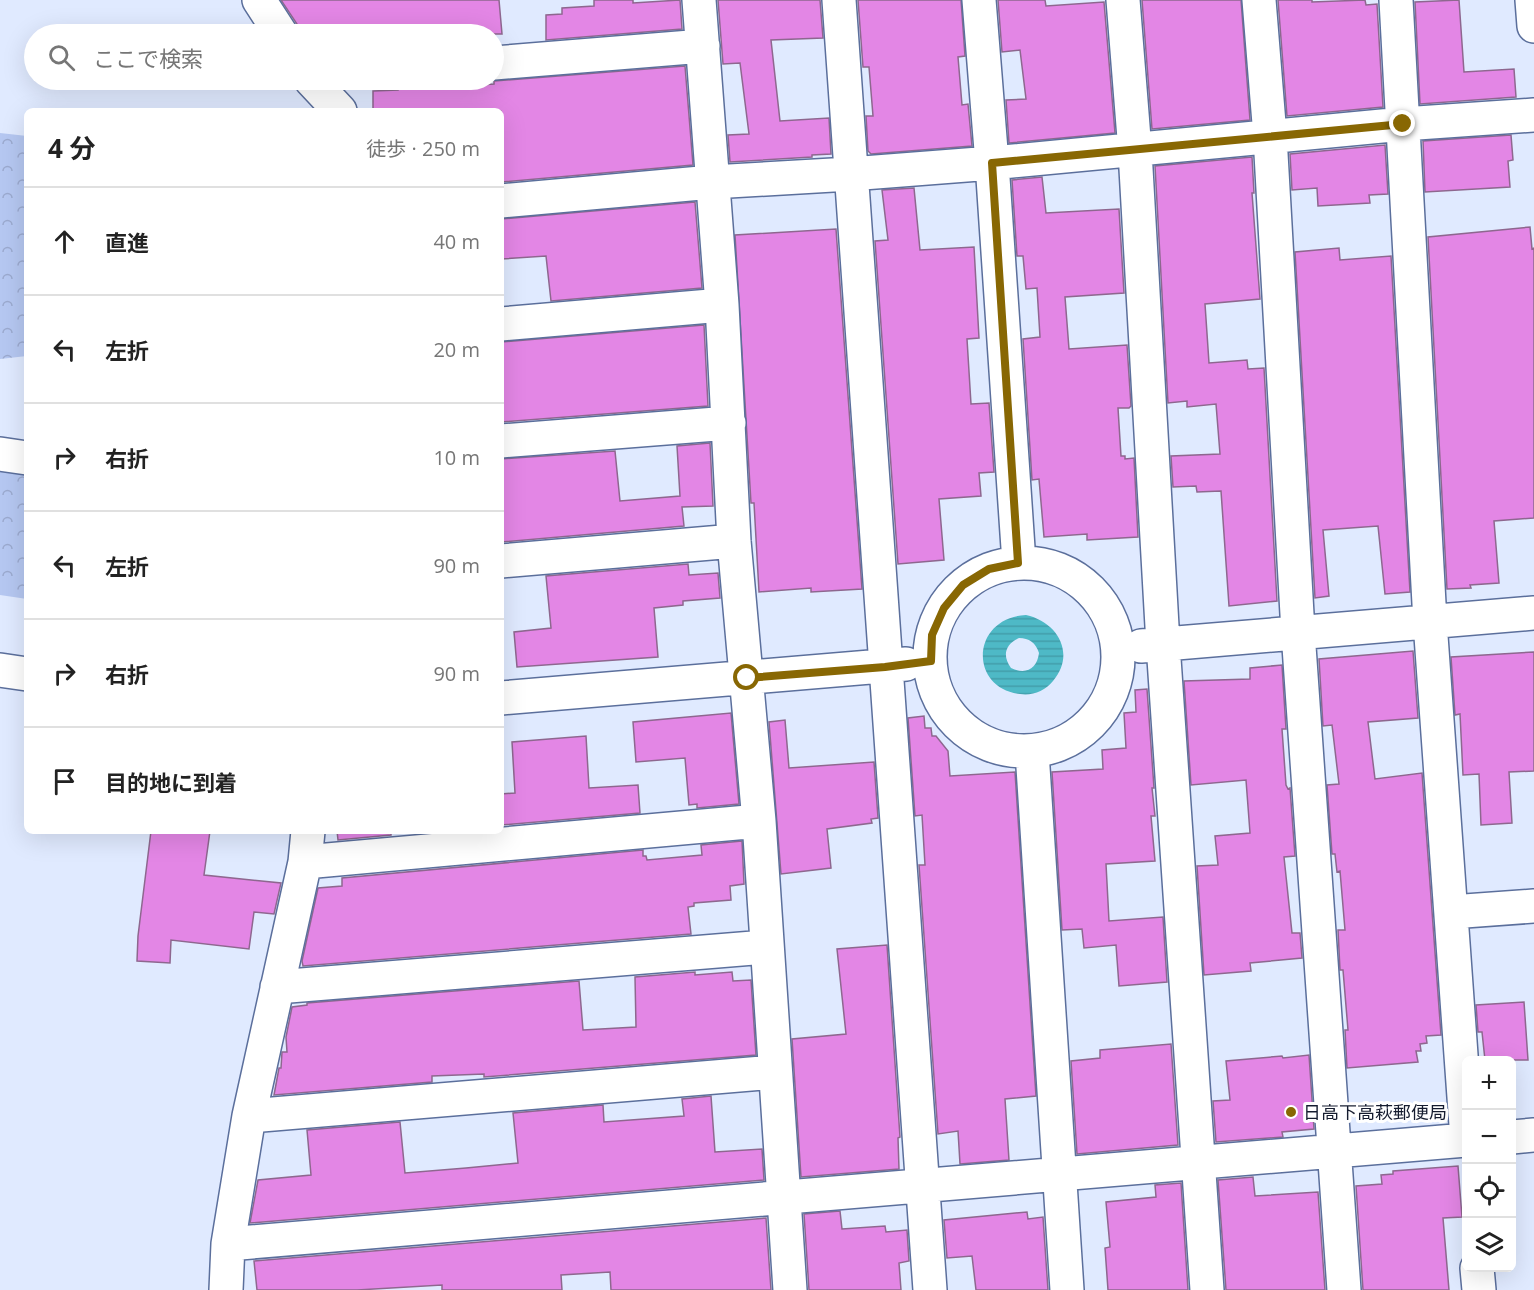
<!DOCTYPE html>
<html lang="ja">
<meta charset="utf-8">
<style>
:root{--surface:#fff;--page:#f6f6f6;--text:#222;--muted:#767676;--line:#e0e0e0}
body{margin:0;font-family:"Open Sans","Noto Sans JP",sans-serif;background:var(--page);color:var(--text)}
.controls{position:absolute;right:18px;bottom:18px;display:grid;overflow:hidden;border-radius:9px;box-shadow:0 6px 24px #0002}
.controls button{width:54px;height:54px;display:grid;place-items:center;padding:0;border:0;border-bottom:2px solid var(--line);background:var(--surface);color:var(--text);font:30px sans-serif}
.stop{position:absolute;width:18px;height:18px;margin:-14px;border:4px solid #886703;border-radius:50%;background:#fff}
.stop.end{background:#886703;border-color:#fff;box-shadow:0 2px 6px #0008}
.list{margin:0;padding:0;list-style:none}
h2{display:flex;justify-content:space-between;align-items:center;height:78px;margin:0;padding:0 24px;font-size:26px}
h2 small{font-size:20px;font-weight:400;color:var(--muted)}
.list li{display:grid;grid-template-columns:39px 1fr auto;gap:18px;align-items:center;box-sizing:border-box;height:108px;padding:0 24px;border-top:2px solid var(--line)}
.list b{display:block;font-size:22px;white-space:nowrap}
.list em{font-size:20px;font-style:normal;color:var(--muted)}
.icon{flex:none;width:33px;height:33px;fill:none;stroke:currentColor;stroke-width:2;stroke-linecap:round;stroke-linejoin:round}
.map{position:relative;flex:none;width:1534px;height:1290px;overflow:hidden}
.search{position:absolute;background:var(--surface);box-shadow:0 6px 24px #0002;left:24px;top:24px;width:480px;height:66px;display:flex;align-items:center;gap:15px;box-sizing:border-box;padding:0 21px;border-radius:33px;color:var(--muted);font-size:22px}
.panel{position:absolute;background:var(--surface);box-shadow:0 6px 24px #0002;left:24px;top:108px;width:480px;height:726px;border-radius:9px}
.map>svg:first-child{display:block}
.forest{fill:url(#forest-crowns)}
.water{fill:url(#water-rules);fill-rule:evenodd}
.building{fill:#e386e5;stroke:#8e678f;stroke-width:1.5}
.lines{fill:none;stroke-linecap:round;stroke-linejoin:round}
.minor-casing{stroke:#5b6f9c;stroke-width:36}
.minor{stroke:#fff;stroke-width:33}
.route{stroke:#886703;stroke-width:8}
.poi-dot{fill:#886703;stroke:#fff;stroke-width:2}
.labels{text-anchor:middle;dominant-baseline:central;stroke-width:6;stroke-linejoin:round;paint-order:stroke}
.poi-label{font-size:18px;fill:#151c2f;stroke:#fff;text-anchor:start}
</style>
<div class="map">
<svg width="1534" height="1290" viewBox="0 0 1534 1290">
<defs>
<pattern id="forest-crowns" width="20" height="18" patternUnits="userSpaceOnUse" patternTransform="scale(1.5)"><rect width="20" height="18" fill="#b5c7f1"/><path d="M2 6a3 3 0 1 1 6 0M12 15a3 3 0 1 1 6 0" fill="none" stroke="#9baacf"/></pattern>
<pattern id="water-rules" width="6" height="5" patternUnits="userSpaceOnUse" patternTransform="scale(1.5)"><rect width="6" height="5" fill="#4eb9c6"/><path d="M0 2.5h6" fill="none" stroke="#439eaa"/></pattern>
</defs>
<rect width="100%" height="100%" fill="#e0eaff"/>
<path class="forest" d="M 0,133 L 27,136 L 27,356 L 0,359 Z
M 0,462 L 27,466 L 27,599 L 0,595 Z"/>
<path class="water" d="M 1026,615 C 1058,622 1076,654 1053,681 C 1045,691 1032,696 1020,694 C 969,689 970,618 1026,615 ZM 1019,638 C 1029,638 1036,643 1039,653 C 1037,669 1026,675 1011,668 C 1002,656 1005,644 1019,638 Z"/>
<path class="building" d="M 281,0 L 499,0 L 502,34 L 299,34 L 297,24 Z
M 594,0 L 633,0 L 633,3 L 680,0 L 682,29 L 546,40 L 546,15 L 562,14 L 562,8 L 594,6 Z
M 718,0 L 820,0 L 823,38 L 771,40 L 780,121 L 829,118 L 831,154 L 812,155 L 812,157 L 730,162 L 728,135 L 749,134 L 740,63 L 723,64 Z
M 858,0 L 961,0 L 965,56 L 958,57 L 962,105 L 968,104 L 972,146 L 871,154 L 868,151 L 866,116 L 873,116 L 869,67 L 863,67 Z
M 998,0 L 1045,0 L 1046,6 L 1104,2 L 1115,133 L 1009,143 L 1006,100 L 1026,99 L 1020,50 L 1002,52 Z
M 1142,0 L 1241,0 L 1250,120 L 1152,129 Z
M 1278,0 L 1312,0 L 1312,2 L 1365,0 L 1366,5 L 1377,4 L 1383,107 L 1287,116 Z
M 1459,0 L 1464,72 L 1514,69 L 1516,97 L 1420,104 L 1415,2 Z
M 685,66 L 693,165 L 501,182 L 501,111 L 373,111 L 373,91 L 398,90 L 397,80 L 426,80 L 427,88 L 494,84 L 494,81 Z
M 1511,135 L 1513,160 L 1508,161 L 1510,187 L 1425,192 L 1423,141 Z
M 1385,145 L 1388,194 L 1369,195 L 1370,203 L 1318,206 L 1317,188 L 1292,190 L 1290,154 Z
M 1252,157 L 1254,193 L 1252,193 L 1260,299 L 1205,304 L 1209,363 L 1247,360 L 1248,369 L 1264,368 L 1277,601 L 1229,606 L 1221,491 L 1197,492 L 1196,486 L 1173,487 L 1171,456 L 1220,454 L 1216,404 L 1187,407 L 1187,401 L 1168,403 L 1155,166 Z
M 1042,177 L 1046,213 L 1119,209 L 1124,293 L 1065,297 L 1069,349 L 1127,345 L 1131,406 L 1129,408 L 1118,408 L 1121,456 L 1125,456 L 1125,459 L 1134,458 L 1138,537 L 1087,540 L 1087,534 L 1044,537 L 1039,479 L 1032,480 L 1023,339 L 1040,337 L 1037,288 L 1026,289 L 1023,256 L 1017,256 L 1012,180 Z
M 914,188 L 920,250 L 974,247 L 979,338 L 967,339 L 971,404 L 989,403 L 994,472 L 979,473 L 981,496 L 939,499 L 944,560 L 898,564 L 875,241 L 888,240 L 882,190 Z
M 695,202 L 702,288 L 551,301 L 546,256 L 502,259 L 501,219 Z
M 1530,227 L 1532,249 L 1534,248 L 1534,518 L 1494,521 L 1499,583 L 1470,585 L 1471,588 L 1447,589 L 1428,237 Z
M 836,229 L 862,589 L 811,592 L 811,588 L 759,592 L 754,503 L 751,503 L 735,235 Z
M 1339,248 L 1340,260 L 1391,256 L 1410,592 L 1385,594 L 1378,526 L 1323,530 L 1329,596 L 1315,598 L 1295,252 Z
M 704,325 L 708,406 L 501,422 L 501,342 Z
M 710,443 L 713,506 L 682,507 L 684,526 L 501,542 L 501,459 L 615,451 L 620,501 L 680,496 L 677,446 Z
M 688,564 L 689,575 L 718,573 L 720,598 L 683,601 L 683,605 L 654,608 L 658,657 L 517,667 L 514,632 L 551,628 L 546,576 Z
M 1413,651 L 1418,718 L 1368,722 L 1375,779 L 1422,773 L 1441,1035 L 1426,1036 L 1427,1043 L 1420,1044 L 1421,1051 L 1416,1051 L 1418,1062 L 1347,1068 L 1345,1030 L 1348,1030 L 1343,970 L 1340,970 L 1338,930 L 1345,930 L 1340,871 L 1337,872 L 1335,854 L 1332,854 L 1327,785 L 1339,784 L 1332,725 L 1323,726 L 1319,659 Z
M 1534,652 L 1534,771 L 1509,772 L 1512,823 L 1481,825 L 1479,774 L 1463,775 L 1460,714 L 1455,715 L 1451,657 Z
M 1282,665 L 1286,729 L 1282,729 L 1286,785 L 1288,789 L 1290,788 L 1295,856 L 1284,857 L 1292,933 L 1300,933 L 1302,958 L 1250,963 L 1251,971 L 1204,975 L 1197,866 L 1218,865 L 1215,836 L 1250,833 L 1246,780 L 1191,785 L 1184,681 L 1250,679 L 1250,668 Z
M 1147,689 L 1154,788 L 1152,788 L 1155,816 L 1151,816 L 1155,861 L 1106,864 L 1109,921 L 1163,917 L 1167,982 L 1119,986 L 1116,945 L 1084,948 L 1082,929 L 1062,930 L 1052,772 L 1103,769 L 1102,750 L 1126,748 L 1124,713 L 1136,712 L 1135,690 Z
M 731,713 L 739,804 L 697,808 L 697,804 L 689,805 L 685,758 L 636,762 L 633,722 Z
M 924,716 L 925,728 L 931,728 L 932,736 L 936,736 L 948,751 L 950,776 L 1015,772 L 1036,1096 L 1005,1099 L 1009,1160 L 960,1164 L 958,1131 L 938,1134 L 919,865 L 925,865 L 922,815 L 915,816 L 908,718 Z
M 785,720 L 789,768 L 874,762 L 878,818 L 871,819 L 872,823 L 827,829 L 831,868 L 781,874 L 769,722 Z
M 586,736 L 589,788 L 638,785 L 640,813 L 501,825 L 501,794 L 515,793 L 512,742 Z
M 151,831 L 210,831 L 204,875 L 281,883 L 274,914 L 254,912 L 249,949 L 171,940 L 170,963 L 137,961 L 138,936 Z
M 337,831 L 391,831 L 391,835 L 338,840 Z
M 742,841 L 744,884 L 730,886 L 731,900 L 694,903 L 694,906 L 688,907 L 691,934 L 303,966 L 302,961 L 318,888 L 342,886 L 342,878 L 643,850 L 643,856 L 646,856 L 647,860 L 702,855 L 701,845 Z
M 887,945 L 900,1137 L 898,1138 L 899,1169 L 801,1177 L 792,1039 L 846,1034 L 837,949 Z
M 695,972 L 695,975 L 732,972 L 733,981 L 751,980 L 756,1055 L 484,1077 L 484,1074 L 432,1076 L 432,1082 L 274,1095 L 279,1068 L 281,1068 L 282,1052 L 287,1052 L 286,1037 L 292,1007 L 307,1005 L 307,1003 L 579,981 L 583,1030 L 636,1027 L 635,977 Z
M 1524,1002 L 1528,1060 L 1485,1060 L 1482,1032 L 1478,1032 L 1476,1005 Z
M 1171,1044 L 1178,1145 L 1077,1154 L 1071,1061 L 1100,1058 L 1100,1050 Z
M 1309,1055 L 1314,1129 L 1282,1132 L 1283,1137 L 1216,1142 L 1213,1101 L 1230,1100 L 1226,1061 L 1282,1056 L 1283,1058 Z
M 711,1096 L 715,1152 L 762,1149 L 764,1180 L 250,1223 L 258,1180 L 311,1175 L 307,1130 L 400,1122 L 405,1173 L 466,1168 L 518,1163 L 513,1113 L 603,1105 L 604,1122 L 684,1116 L 682,1099 Z
M 1458,1166 L 1462,1217 L 1443,1218 L 1449,1290 L 1363,1290 L 1356,1186 L 1382,1184 L 1381,1175 L 1393,1174 L 1393,1171 Z
M 1253,1177 L 1255,1196 L 1318,1192 L 1325,1290 L 1226,1290 L 1218,1180 Z
M 1181,1183 L 1188,1290 L 1108,1290 L 1105,1248 L 1110,1247 L 1106,1202 L 1156,1197 L 1155,1185 Z
M 840,1211 L 842,1229 L 885,1226 L 886,1232 L 907,1230 L 909,1261 L 899,1263 L 901,1290 L 809,1290 L 804,1214 Z
M 1027,1212 L 1028,1219 L 1043,1217 L 1048,1290 L 976,1290 L 972,1256 L 947,1258 L 944,1220 Z
M 766,1218 L 771,1290 L 611,1290 L 610,1272 L 561,1275 L 562,1290 L 442,1290 L 442,1285 L 357,1290 L 257,1290 L 254,1261 Z"/>
<g class="lines">
<g class="minor-casing">
<path id="minor" d="M 259,0 L 281,34
M 699,0 L 722,305 L 734,541 L 759,821 L 790,1290
M 839,0 L 930,1290
M 979,0 L 992,163 L 1019,563
M 1123,0 L 1135,151 L 1163,644 L 1207,1290
M 1259,0 L 1270,136 L 1298,632 L 1344,1290
M 1396,0 L 1430,622 L 1466,1125
M 1532,0 L 1534,26
M 494,63 L 703,46
M 311,80 L 340,111
M 501,201 L 712,182 L 850,174 L 992,163 L 1403,124 L 1534,115
M 501,324 L 722,305
M 501,441 L 729,423
M 0,454 L 27,458
M 501,561 L 734,541
M930 657a94 94 0 1 1 188 0a94 94 0 1 1-188 0Z
M 1141,646 L 1534,613
M 0,670 L 27,674
M 501,698 L 906,664
M 1032,752 L 1067,1290
M 305,862 L 759,821
M 1451,912 L 1534,906
M 277,987 L 766,947
M 249,1116 L 775,1072
M 1512,1137 L 1534,1135
M 228,1244 L 1466,1140
M 1477,1268 L 1479,1290
M 226,1290 L 228,1244 L 249,1116 L 305,862 L 308,831"/>
</g>
<use href="#minor" class="minor"/>
</g>
<g class="lines">
<path class="route" d="M 747,678 L 885,667 L 931,661 L 932,635 L 944,608 L 963,585 L 989,569 L 1018,563 L 992,163 L 1403,124"/>
</g>
<circle class="poi-dot" cx="1291" cy="1112" r="6"/>
<g class="labels">
<g class="poi-label">
<text x="1303" y="1112">日高下高萩郵便局</text>
</g>
</g>
</svg>
<div class="controls">
<button>+</button>
<button>−</button>
<button><svg class="icon" aria-label="locate" viewBox="0 0 24 24"><circle cx="12" cy="12" r="6"/><path d="M12 2v4M12 18v4M2 12h4M18 12h4"/></svg></button>
<button><svg class="icon" aria-label="layers" viewBox="0 0 24 24"><path d="M12 4l9 5-9 5-9-5zM3 14l9 5 9-5"/></svg></button>
</div>
<div class="stop" style="left:747px;top:678px"></div>
<div class="stop end" style="left:1403px;top:124px"></div>
<div class="search"><svg class="icon" aria-label="search" viewBox="0 0 24 24"><circle cx="10" cy="10" r="6"/><path d="M15 15l6 6"/></svg>ここで検索</div>
<section class="panel">
<h2>4 分<small>徒歩 · 250 m</small></h2>
<ul class="list">
<li><svg class="icon" aria-label="ahead" viewBox="0 0 24 24"><path d="M12 20V5M6 11l6-6 6 6"/></svg><div><b>直進</b></div><em>40 m</em></li>
<li><svg class="icon" aria-label="left" viewBox="0 0 24 24"><path d="M17 20v-9H6M10 6l-5 5 5 5"/></svg><div><b>左折</b></div><em>20 m</em></li>
<li><svg class="icon" aria-label="right" viewBox="0 0 24 24"><path d="M7 20v-9h11M14 6l5 5-5 5"/></svg><div><b>右折</b></div><em>10 m</em></li>
<li><svg class="icon" aria-label="left" viewBox="0 0 24 24"><path d="M17 20v-9H6M10 6l-5 5 5 5"/></svg><div><b>左折</b></div><em>90 m</em></li>
<li><svg class="icon" aria-label="right" viewBox="0 0 24 24"><path d="M7 20v-9h11M14 6l5 5-5 5"/></svg><div><b>右折</b></div><em>90 m</em></li>
<li><svg class="icon" aria-label="arrive" viewBox="0 0 24 24"><path d="M6 21V4h12l-3 4 3 4H6"/></svg><div><b>目的地に到着</b></div></li>
</ul>
</section>
</div>
